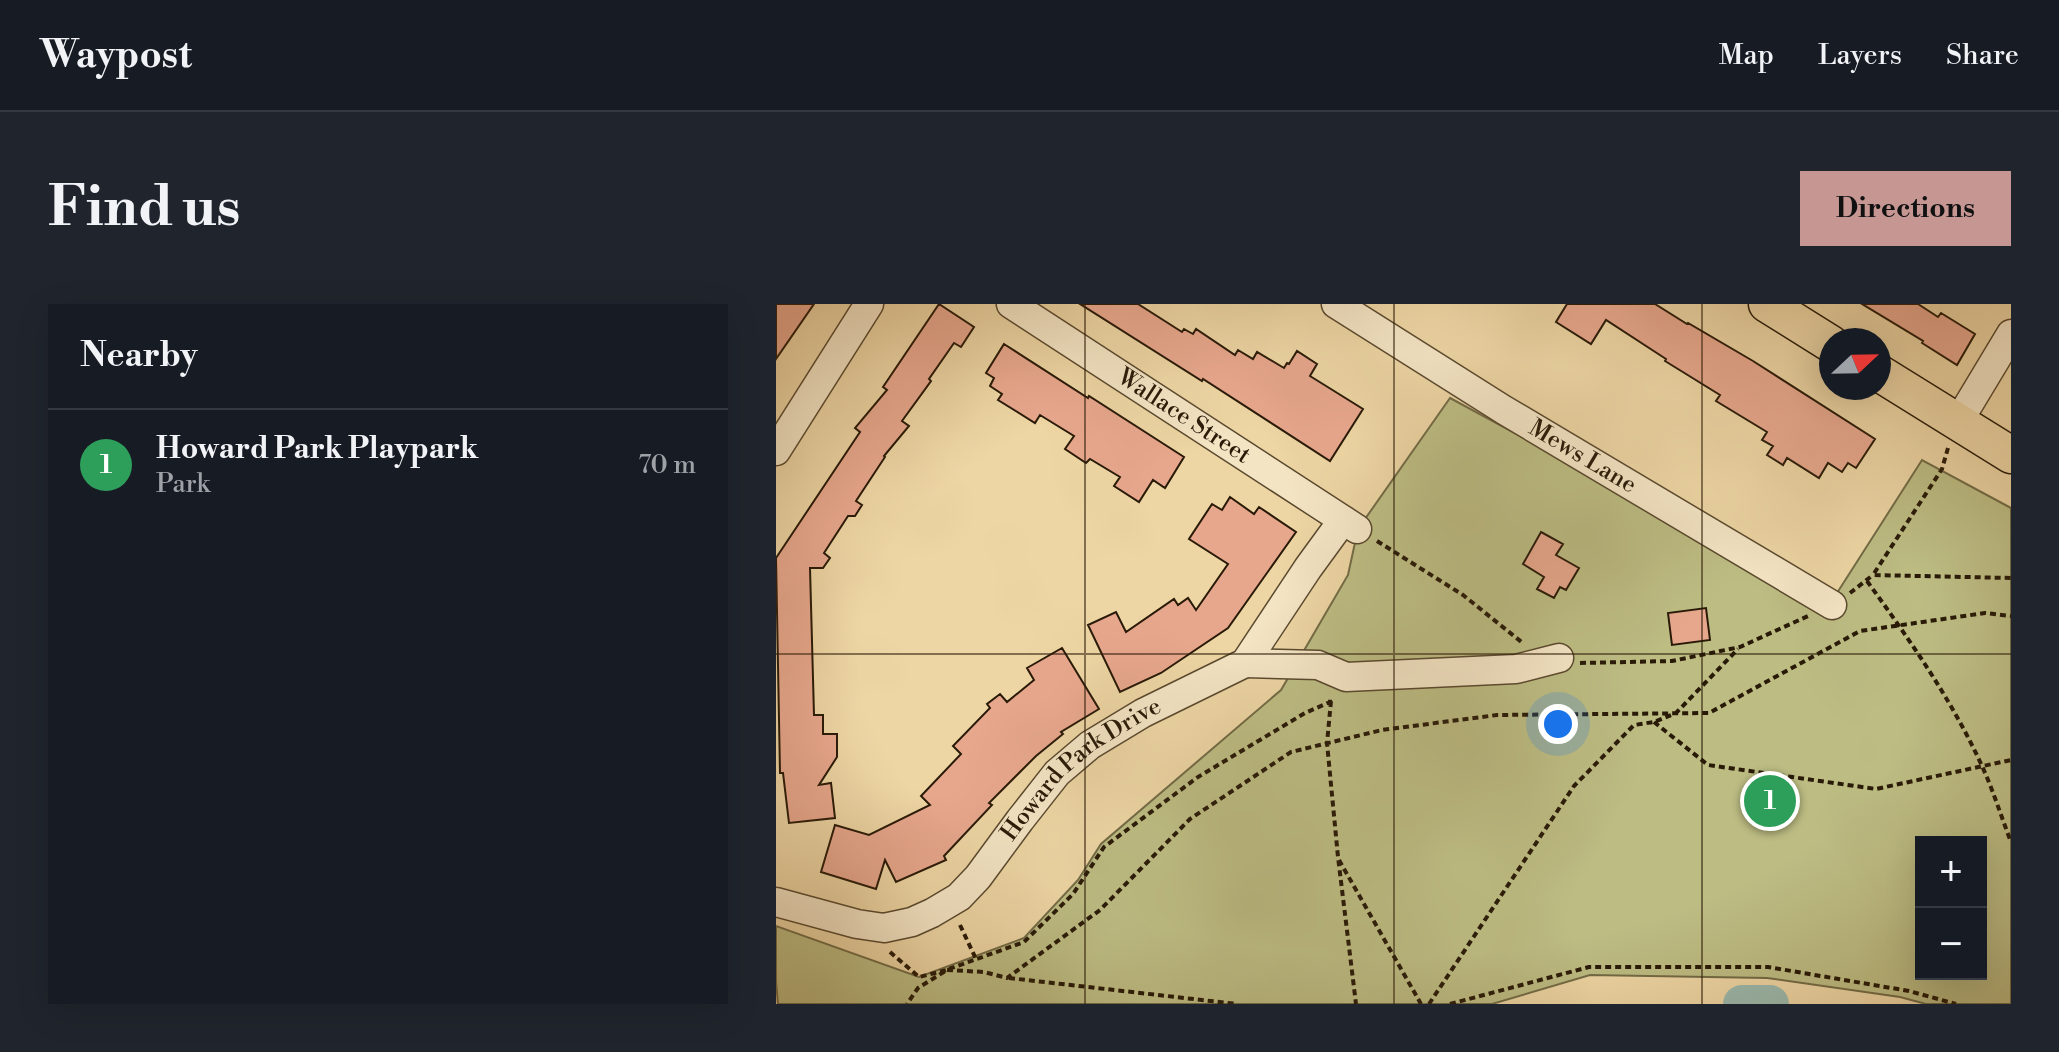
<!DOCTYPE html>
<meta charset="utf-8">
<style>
:root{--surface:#171b24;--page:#20242c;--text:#f1f3f6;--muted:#9ea1a6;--line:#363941;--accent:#c59692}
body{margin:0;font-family:"Libre Bodoni",serif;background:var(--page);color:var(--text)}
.controls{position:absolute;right:24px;bottom:24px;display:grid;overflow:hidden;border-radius:0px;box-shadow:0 8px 32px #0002}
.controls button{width:72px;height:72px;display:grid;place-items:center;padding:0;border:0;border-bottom:2px solid var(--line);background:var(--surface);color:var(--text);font:40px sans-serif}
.compass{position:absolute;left:1043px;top:24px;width:72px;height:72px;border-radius:50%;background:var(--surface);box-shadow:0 8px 32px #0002;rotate:68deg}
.you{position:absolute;left:782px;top:420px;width:28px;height:28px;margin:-20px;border:6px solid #fff;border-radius:50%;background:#1a73e8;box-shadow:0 0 0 12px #1a73e833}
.badge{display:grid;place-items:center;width:52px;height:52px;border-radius:50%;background:var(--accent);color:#fff;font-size:26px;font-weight:700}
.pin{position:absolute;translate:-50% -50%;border:4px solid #fff;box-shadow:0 2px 8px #0006}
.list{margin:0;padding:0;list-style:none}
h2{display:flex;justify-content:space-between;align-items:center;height:104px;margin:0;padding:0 32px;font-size:34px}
h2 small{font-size:26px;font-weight:400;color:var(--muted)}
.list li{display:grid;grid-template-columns:52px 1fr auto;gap:24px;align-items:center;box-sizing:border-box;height:112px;padding:0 32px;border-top:2px solid var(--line)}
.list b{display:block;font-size:30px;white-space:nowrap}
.list p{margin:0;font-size:26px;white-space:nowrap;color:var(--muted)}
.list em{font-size:26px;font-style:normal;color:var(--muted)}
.map{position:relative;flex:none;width:1235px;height:700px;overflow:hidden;border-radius:0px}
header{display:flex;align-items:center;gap:48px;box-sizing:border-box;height:112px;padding:0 40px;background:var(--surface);border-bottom:2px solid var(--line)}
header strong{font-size:38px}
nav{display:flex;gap:44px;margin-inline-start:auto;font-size:28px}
.intro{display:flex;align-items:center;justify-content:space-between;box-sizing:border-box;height:192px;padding:0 48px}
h1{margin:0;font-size:56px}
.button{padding:20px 36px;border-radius:0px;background:var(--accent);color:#111;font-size:28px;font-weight:700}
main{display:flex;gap:48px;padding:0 48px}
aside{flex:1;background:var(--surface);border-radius:0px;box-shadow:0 8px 32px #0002}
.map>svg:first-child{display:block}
.green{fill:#bcbc83;stroke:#726b46;stroke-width:2;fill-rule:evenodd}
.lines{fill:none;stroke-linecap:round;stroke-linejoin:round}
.river{stroke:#9ab8ac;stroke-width:38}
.building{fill:#e7a78d;stroke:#291a08;stroke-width:2}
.minor-casing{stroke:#5a492f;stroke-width:31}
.major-casing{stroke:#291a08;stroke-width:39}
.path{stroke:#291a08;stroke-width:4;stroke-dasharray:6 4;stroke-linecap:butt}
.minor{stroke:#f3e4c4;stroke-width:28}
.major{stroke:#edd5a4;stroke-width:36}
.grid{fill:none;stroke:#291a08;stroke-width:2;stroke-opacity:0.55}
.labels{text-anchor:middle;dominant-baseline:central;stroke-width:7;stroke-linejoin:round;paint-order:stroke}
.street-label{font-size:24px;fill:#291a08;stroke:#f3e4c4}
</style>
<header>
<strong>Waypost</strong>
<nav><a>Map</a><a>Layers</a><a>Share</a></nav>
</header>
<div class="intro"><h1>Find us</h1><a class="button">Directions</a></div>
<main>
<aside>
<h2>Nearby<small></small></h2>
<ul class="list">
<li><span class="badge" style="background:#2e9e5b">1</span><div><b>Howard Park Playpark</b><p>Park</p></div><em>70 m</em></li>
</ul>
</aside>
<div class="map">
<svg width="1235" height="700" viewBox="0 0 1235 700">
<rect width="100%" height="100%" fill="#edd5a4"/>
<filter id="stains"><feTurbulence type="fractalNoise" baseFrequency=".0025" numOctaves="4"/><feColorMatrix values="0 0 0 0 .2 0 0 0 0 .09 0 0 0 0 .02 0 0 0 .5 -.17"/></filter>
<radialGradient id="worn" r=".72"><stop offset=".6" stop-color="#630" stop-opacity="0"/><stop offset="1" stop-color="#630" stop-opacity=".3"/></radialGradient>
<path class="green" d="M 674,94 L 1054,300 L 1146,156 L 1235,204 L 1235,700 L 1150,700 L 1124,693 L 991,674 L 814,671 L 716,700 L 2,700 L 0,677 L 0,622 L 143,673 L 248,634 L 302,576 L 325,540 L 505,386 L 572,271 L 582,225 ZM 1145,538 L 1205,538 L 1205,670 L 1145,670 Z"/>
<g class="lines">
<path class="river" d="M 966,700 L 994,700"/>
</g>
<path class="building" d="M 0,0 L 38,0 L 0,55 Z
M 163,0 L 198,23 L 185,43 L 178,39 L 153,75 L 155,77 L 126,117 L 133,122 L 108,152 L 109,153 L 80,197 L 86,201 L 79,212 L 72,212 L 48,249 L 54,254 L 47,264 L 34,264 L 38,411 L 47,411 L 47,430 L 61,430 L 61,453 L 43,481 L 55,479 L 59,514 L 13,519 L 7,469 L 4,469 L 0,254 L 84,128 L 79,124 L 111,86 L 107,83 Z
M 304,0 L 362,0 L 406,28 L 408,25 L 417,30 L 420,25 L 459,51 L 462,46 L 477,55 L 481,48 L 508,64 L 511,59 L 513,60 L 521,47 L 541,60 L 534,72 L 587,105 L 554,157 L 427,75 L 426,77 Z
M 791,0 L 879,0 L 911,20 L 912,19 L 977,57 L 1099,135 L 1080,164 L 1072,159 L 1066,168 L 1052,159 L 1043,174 L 1011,154 L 1007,161 L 991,151 L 997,142 L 986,136 L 991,128 L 940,97 L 944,91 L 889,57 L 890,55 L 830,16 L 815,40 L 780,18 Z
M 1086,0 L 1142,0 L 1162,13 L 1165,9 L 1199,30 L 1181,61 L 1146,39 L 1147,37 Z
M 228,40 L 312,94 L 313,92 L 408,153 L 389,184 L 377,176 L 363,198 L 338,182 L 344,173 L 314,155 L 310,159 L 289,145 L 298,132 L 264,111 L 259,119 L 222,96 L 226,90 L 214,82 L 218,74 L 210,69 Z
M 454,193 L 478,210 L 483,203 L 520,228 L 452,324 L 385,369 L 344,388 L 312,321 L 340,308 L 350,328 L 398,295 L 402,301 L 412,294 L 420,306 L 452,260 L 413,235 L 436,200 L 446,206 Z
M 765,228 L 787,240 L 780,251 L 803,264 L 790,286 L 784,283 L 778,294 L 761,285 L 768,273 L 747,260 Z
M 930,304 L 934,336 L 896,341 L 892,309 Z
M 286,344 L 323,405 L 285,428 L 287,430 L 260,452 L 213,499 L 216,501 L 168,552 L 170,556 L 120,578 L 109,556 L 100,585 L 45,568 L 59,521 L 93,531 L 154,501 L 145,492 L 185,450 L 177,442 L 214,404 L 211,400 L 224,390 L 231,398 L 258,376 L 251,364 Z"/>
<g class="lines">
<g class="minor-casing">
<g id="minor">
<path id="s1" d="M 235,0 L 581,225"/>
<path id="s2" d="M 560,0 L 728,106 L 1056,301"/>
<path d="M 1182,118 L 1235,30"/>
<path d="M 0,147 L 93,0"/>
<path d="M 469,359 L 542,361 L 570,373 L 740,365 L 783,354"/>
<path id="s3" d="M 0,598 L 81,620 L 108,624 L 136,618 L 156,609 L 183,593 L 202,573 L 244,516 L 281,469 L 314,441 L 367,409 L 469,359 L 532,264 L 567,216"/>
</g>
</g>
<g class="major-casing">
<path id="major" d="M 991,0 L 1055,40
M 1103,69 L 1235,151"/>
</g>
<path class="path" d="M 1172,144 L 1166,165 L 1097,271 L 1235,274
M 601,237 L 687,291 L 748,340
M 1091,277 C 1133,335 1176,396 1206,462 C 1217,486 1225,512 1235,538
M 1074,289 L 1097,271
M 804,359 L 896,357 L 964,343 L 1032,312
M 555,397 L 551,439 L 562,553 L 580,700
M 878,418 L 932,461 L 1100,485 L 1235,456
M 563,556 L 645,700
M 184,621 L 200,655
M 114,648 L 143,673 L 171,666 L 142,684 L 131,700
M 173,665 L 248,638 L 297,590 L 328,543 L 422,473 L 529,409 L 554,398 L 554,392
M 171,666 L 208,668 L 231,674 L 324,606 L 414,515 L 515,448 L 606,426 L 721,411 L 933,409 L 1084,327 L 1209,309 L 1235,312
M 233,674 L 461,700
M 653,700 L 798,482 L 858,421 L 878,418 L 900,409 L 962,345
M 674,700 L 813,663 L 992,663 L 1133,687 L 1180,700"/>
<use href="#minor" class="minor"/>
<use href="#major" class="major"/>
</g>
<path class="grid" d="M 309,0 L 309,700M 618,0 L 618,700M 926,0 L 926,700M 0,350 L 1235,350"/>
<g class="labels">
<g class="street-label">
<text stroke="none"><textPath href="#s1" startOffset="206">Wallace Street</textPath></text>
<text stroke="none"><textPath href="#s2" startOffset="290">Mews Lane</textPath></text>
<text stroke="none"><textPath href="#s3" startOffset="372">Howard Park Drive</textPath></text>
</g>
</g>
<rect width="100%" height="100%" filter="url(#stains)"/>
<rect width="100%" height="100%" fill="url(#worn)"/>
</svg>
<div class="controls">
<button>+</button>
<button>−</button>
</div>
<svg class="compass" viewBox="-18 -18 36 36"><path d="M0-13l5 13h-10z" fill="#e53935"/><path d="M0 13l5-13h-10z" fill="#9ea1a6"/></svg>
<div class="you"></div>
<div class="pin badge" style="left:994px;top:497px;background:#2e9e5b">1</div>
</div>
</main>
